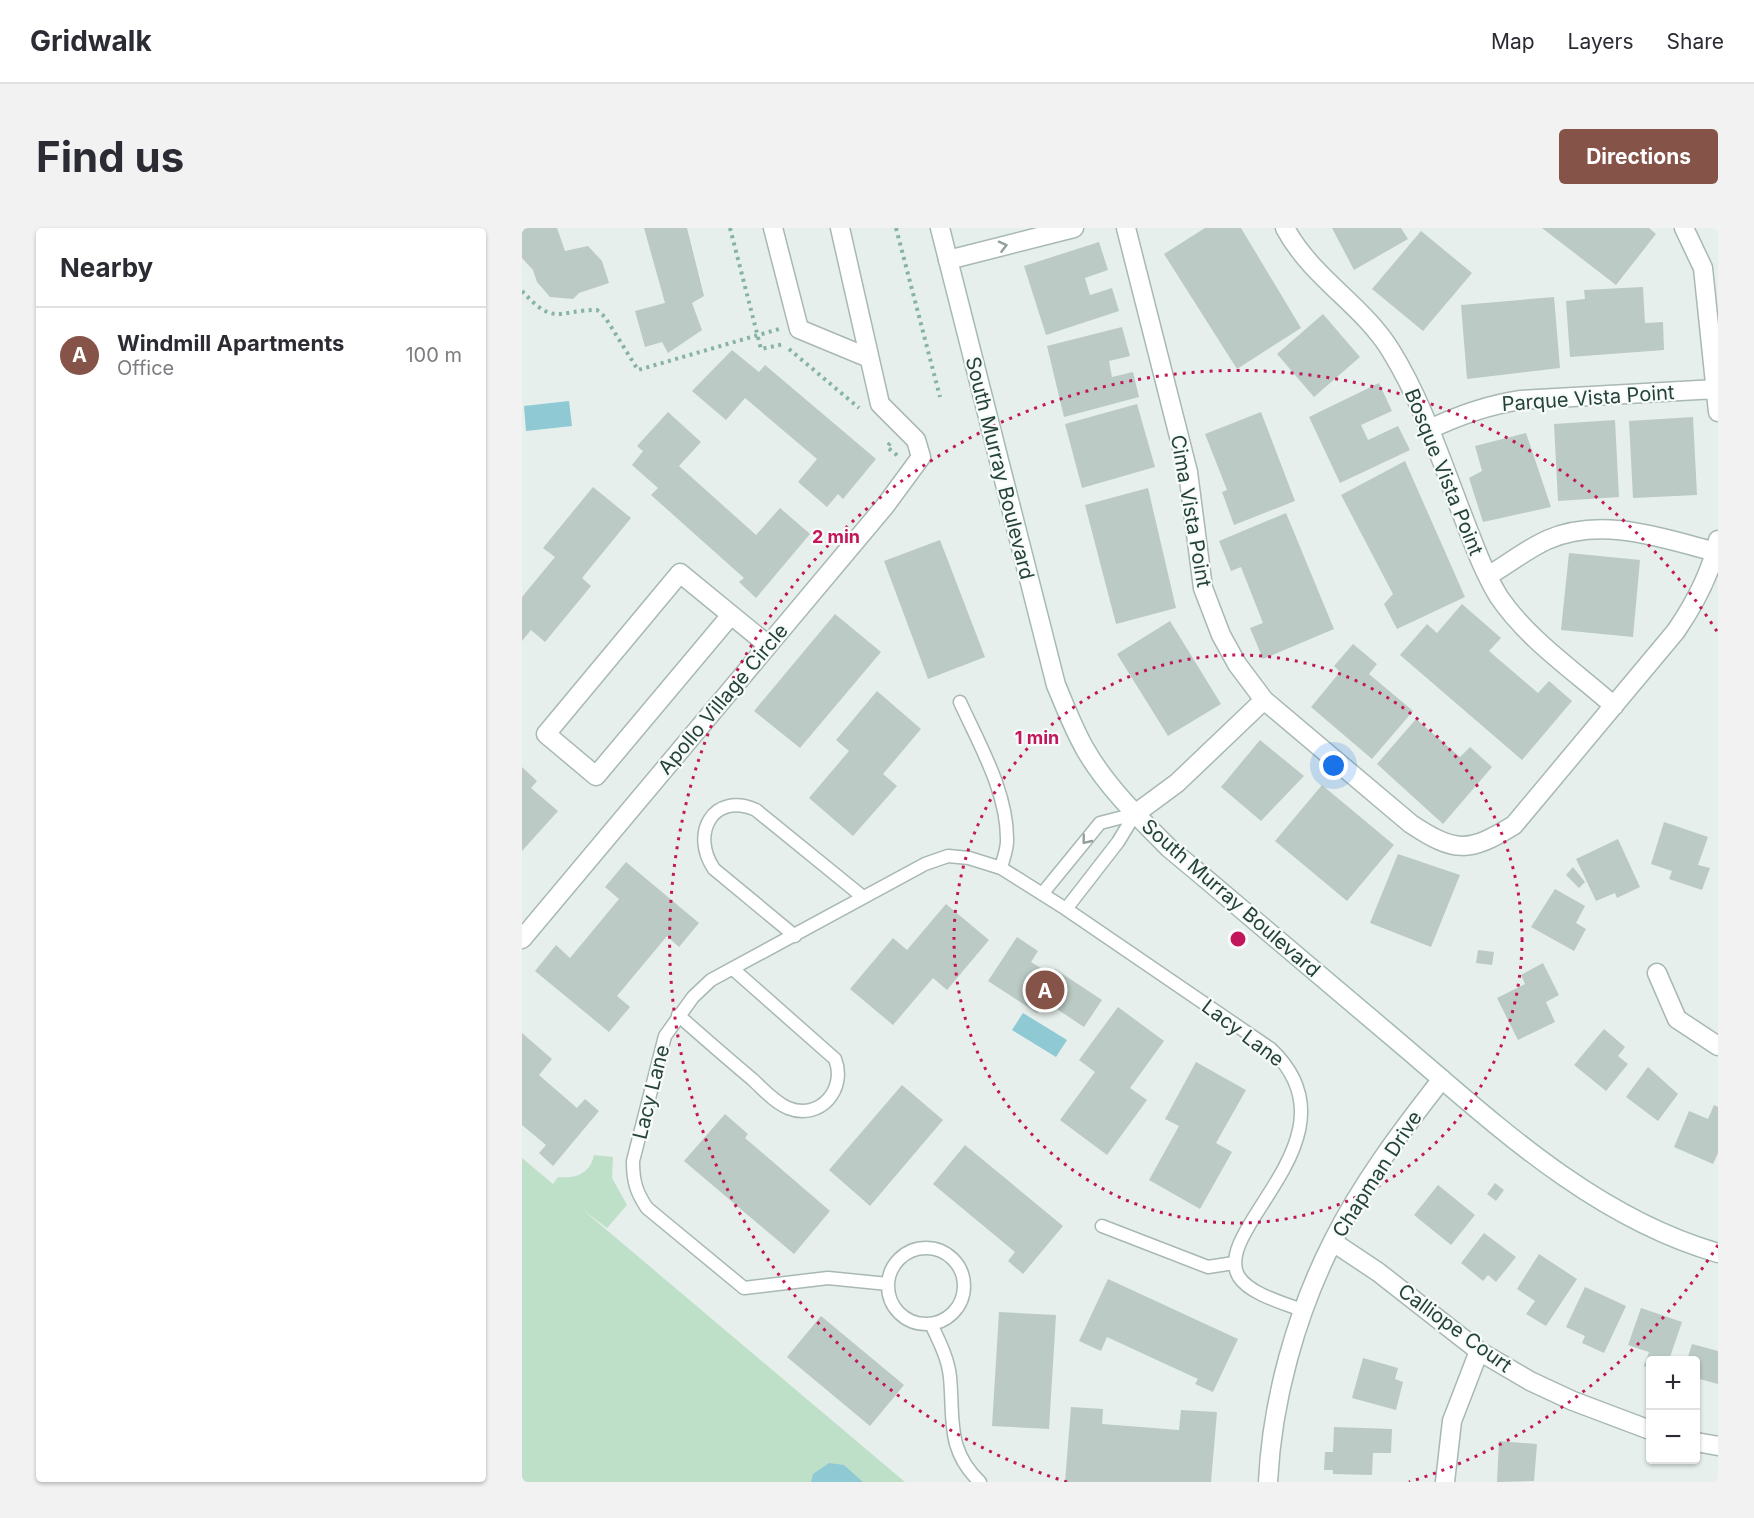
<!DOCTYPE html>
<meta charset="utf-8">
<style>
:root{--surface:#fff;--page:#f2f2f3;--text:#2b2b33;--muted:#7c7c81;--line:#e1e1e2;--accent:#855347}
body{margin:0;font-family:Inter,sans-serif;background:var(--page);color:var(--text)}
.controls{position:absolute;right:18px;bottom:18px;display:grid;overflow:hidden;border-radius:6px;box-shadow:0 2px 4px #0004}
.controls button{width:54px;height:54px;display:grid;place-items:center;padding:0;border:0;border-bottom:2px solid var(--line);background:var(--surface);color:var(--text);font:30px sans-serif}
.you{position:absolute;left:812px;top:538px;width:21px;height:21px;margin:-15px;border:4px solid #fff;border-radius:50%;background:#1a73e8;box-shadow:0 0 0 9px #1a73e833}
.badge{display:grid;place-items:center;width:39px;height:39px;border-radius:50%;background:var(--accent);color:#fff;font-size:20px;font-weight:700}
.pin{position:absolute;translate:-50% -50%;border:3px solid #fff;box-shadow:0 2px 6px #0006}
.list{margin:0;padding:0;list-style:none}
h2{display:flex;justify-content:space-between;align-items:center;height:78px;margin:0;padding:0 24px;font-size:26px}
h2 small{font-size:20px;font-weight:400;color:var(--muted)}
.list li{display:grid;grid-template-columns:39px 1fr auto;gap:18px;align-items:center;box-sizing:border-box;height:96px;padding:0 24px;border-top:2px solid var(--line)}
.list b{display:block;font-size:22px;white-space:nowrap}
.list p{margin:0;font-size:20px;white-space:nowrap;color:var(--muted)}
.list em{font-size:20px;font-style:normal;color:var(--muted)}
.map{position:relative;flex:none;width:1196px;height:1254px;overflow:hidden;border-radius:6px}
header{display:flex;align-items:center;gap:36px;box-sizing:border-box;height:84px;padding:0 30px;background:var(--surface);border-bottom:2px solid var(--line)}
header strong{font-size:28px}
nav{display:flex;gap:33px;margin-inline-start:auto;font-size:21px}
.intro{display:flex;align-items:center;justify-content:space-between;box-sizing:border-box;height:144px;padding:0 36px}
h1{margin:0;font-size:42px}
.button{padding:15px 27px;border-radius:6px;background:var(--accent);color:#fff;font-size:21px;font-weight:700}
main{display:flex;gap:36px;padding:0 36px}
aside{flex:1;background:var(--surface);border-radius:6px;box-shadow:0 2px 4px #0004}
.map>svg:first-child{display:block}
.green{fill:#bfe0c8}
.water{fill:#8ec9d4}
.building{fill:#bbcac4}
.lines{fill:none;stroke-linecap:round;stroke-linejoin:round}
.lane-casing{stroke:#a8b8b2;stroke-width:15}
.street-casing{stroke:#a8b8b2;stroke-width:21}
.secondary-casing{stroke:#a4bbb3;stroke-width:21}
.path{stroke:#86b3a5;stroke-width:4;stroke-dasharray:3 4.5;stroke-linecap:butt}
.lane{stroke:#fff;stroke-width:12}
.street{stroke:#fff;stroke-width:18}
.secondary{stroke:#fff;stroke-width:18}
.oneway{stroke:#92a09c}
.ring{fill:none;stroke:#c2185b;stroke-width:3;stroke-dasharray:3 6}
.labels{text-anchor:middle;dominant-baseline:central;stroke-width:4.5;stroke-linejoin:round;paint-order:stroke}
.street-label{font-size:20px;fill:#24423a;stroke:#f7fbf9}
.centre{fill:#c2185b;stroke:#f7fbf9;stroke-width:3}
.ring-label{font-size:18px;text-anchor:middle;font-weight:bold;fill:#c2185b;stroke:#f7fbf9;stroke-width:4.5;stroke-linejoin:round;paint-order:stroke}
</style>
<header>
<strong>Gridwalk</strong>
<nav><a>Map</a><a>Layers</a><a>Share</a></nav>
</header>
<div class="intro"><h1>Find us</h1><a class="button">Directions</a></div>
<main>
<aside>
<h2>Nearby<small></small></h2>
<ul class="list">
<li><span class="badge">A</span><div><b>Windmill Apartments</b><p>Office</p></div><em>100 m</em></li>
</ul>
</aside>
<div class="map">
<svg width="1196" height="1254" viewBox="0 0 1196 1254">
<rect width="100%" height="100%" fill="#e6efeb"/>
<path class="green" d="M 72,927 L 91,929 L 90,950 L 105,977 L 85,1000 L 61,982 L 383,1254 L 0,1254 L 0,930 L 31,956 L 36,949 C 53,951 68,946 72,927 Z"/>
<path class="water" d="M 47,173 L 50,198 L 4,203 L 2,178 Z
M 501,785 L 545,812 L 534,829 L 490,802 Z
M 307,1235 L 322,1237 L 341,1254 L 289,1254 L 291,1246 Z"/>
<path class="building" d="M 0,0 L 35,0 L 43,23 L 66,18 L 80,33 L 87,55 L 57,65 L 51,71 L 28,69 L 15,54 L 11,42 L 0,30 Z
M 122,0 L 165,0 L 182,68 L 170,75 L 180,102 L 146,125 L 140,114 L 123,119 L 113,83 L 143,75 Z
M 683,0 L 719,0 L 779,100 L 715,141 L 642,26 Z
M 810,0 L 879,0 L 886,11 L 832,42 Z
M 1020,0 L 1127,0 L 1134,6 L 1094,57 Z
M 899,3 L 950,45 L 901,103 L 850,61 Z
M 577,14 L 586,42 L 563,50 L 568,67 L 590,60 L 597,83 L 524,107 L 502,38 Z
M 1121,59 L 1123,95 L 1141,94 L 1142,122 L 1048,129 L 1044,73 L 1063,71 L 1062,62 Z
M 1032,69 L 1038,140 L 945,151 L 939,77 Z
M 801,86 L 838,129 L 792,169 L 755,126 Z
M 600,99 L 608,128 L 587,133 L 590,149 L 611,144 L 617,169 L 542,189 L 525,118 Z
M 210,122 L 237,144 L 243,137 L 354,231 L 321,271 L 316,266 L 305,279 L 276,254 L 295,231 L 223,170 L 204,192 L 170,163 Z
M 857,155 L 870,183 L 839,197 L 846,212 L 876,198 L 888,222 L 818,255 L 787,189 Z
M 615,176 L 633,239 L 560,260 L 543,196 Z
M 146,184 L 179,214 L 157,238 L 234,307 L 258,280 L 288,306 L 234,370 L 217,354 L 222,350 L 129,267 L 136,260 L 110,237 L 121,223 L 115,218 Z
M 739,184 L 773,273 L 712,297 L 700,264 L 705,262 L 683,206 Z
M 1171,189 L 1175,267 L 1111,270 L 1107,193 Z
M 1093,192 L 1097,269 L 1036,273 L 1032,196 Z
M 1004,205 L 1029,279 L 961,294 L 947,250 L 960,243 L 953,218 Z
M 883,233 L 943,369 L 875,401 L 862,376 L 871,366 L 819,267 Z
M 71,259 L 109,290 L 60,350 L 69,358 L 23,414 L 9,402 L 0,413 L 0,369 L 33,329 L 21,320 Z
M 626,260 L 654,380 L 594,396 L 563,277 Z
M 764,285 L 812,401 L 741,431 L 728,400 L 741,395 L 719,339 L 709,343 L 697,313 Z
M 418,312 L 463,429 L 406,451 L 362,333 Z
M 1047,325 L 1118,332 L 1111,409 L 1039,402 Z
M 940,376 L 979,410 L 967,423 L 1016,465 L 1027,453 L 1050,473 L 1000,532 L 878,427 L 905,396 L 915,405 Z
M 313,386 L 359,424 L 278,520 L 232,483 Z
M 648,393 L 699,476 L 646,508 L 595,426 Z
M 831,416 L 855,436 L 847,446 L 891,483 L 850,531 L 789,479 L 818,444 L 812,438 Z
M 355,463 L 399,501 L 361,546 L 375,558 L 331,608 L 287,570 L 327,523 L 314,512 Z
M 894,491 L 938,529 L 948,519 L 970,539 L 921,596 L 855,536 Z
M 738,512 L 782,548 L 739,593 L 699,559 Z
M 0,539 L 15,553 L 9,560 L 36,583 L 0,623 Z
M 800,557 L 872,617 L 825,673 L 753,613 Z
M 1142,594 L 1186,609 L 1176,637 L 1188,640 L 1180,662 L 1147,651 L 1150,643 L 1129,636 Z
M 1096,611 L 1118,659 L 1095,670 L 1093,665 L 1074,673 L 1054,631 Z
M 876,626 L 938,647 L 909,719 L 848,695 Z
M 104,634 L 177,695 L 157,719 L 145,708 L 95,768 L 108,779 L 87,804 L 13,743 L 34,717 L 48,730 L 97,671 L 83,659 Z
M 1051,639 L 1063,654 L 1057,660 L 1044,647 Z
M 1033,661 L 1063,678 L 1054,695 L 1064,701 L 1052,723 L 1009,699 Z
M 424,676 L 467,712 L 425,762 L 411,750 L 371,797 L 328,761 L 371,710 L 385,722 Z
M 495,709 L 516,723 L 509,734 L 530,747 L 533,741 L 580,772 L 562,799 L 523,773 L 515,785 L 466,753 Z
M 956,722 L 972,724 L 970,737 L 954,735 Z
M 1021,735 L 1037,767 L 1024,774 L 1033,794 L 996,812 L 975,770 L 1003,756 L 999,747 Z
M 596,779 L 642,813 L 608,860 L 625,872 L 585,927 L 538,892 L 573,844 L 557,832 Z
M 1082,801 L 1103,819 L 1096,828 L 1106,836 L 1084,863 L 1052,837 Z
M 0,805 L 30,831 L 17,847 L 55,880 L 63,871 L 77,883 L 31,938 L 17,925 L 24,917 L 0,897 Z
M 674,834 L 724,862 L 694,915 L 710,924 L 678,981 L 627,952 L 657,898 L 643,891 Z
M 1126,839 L 1156,866 L 1136,893 L 1104,869 Z
M 380,857 L 421,892 L 348,978 L 307,942 Z
M 1192,877 L 1196,879 L 1196,925 L 1191,936 L 1152,919 L 1167,883 L 1186,891 Z
M 203,886 L 226,906 L 223,910 L 308,983 L 272,1026 L 162,933 Z
M 443,917 L 541,998 L 501,1046 L 486,1033 L 493,1024 L 411,956 Z
M 973,955 L 982,962 L 974,973 L 965,966 Z
M 916,957 L 953,987 L 929,1017 L 892,987 Z
M 962,1005 L 994,1029 L 974,1054 L 966,1047 L 961,1053 L 939,1035 Z
M 1017,1026 L 1055,1051 L 1024,1098 L 1004,1086 L 1013,1073 L 995,1061 Z
M 586,1051 L 716,1111 L 691,1164 L 673,1156 L 676,1151 L 585,1109 L 579,1123 L 557,1113 Z
M 1063,1059 L 1104,1078 L 1082,1125 L 1060,1115 L 1063,1108 L 1044,1099 Z
M 1119,1080 L 1160,1094 L 1147,1132 L 1128,1132 L 1128,1141 L 1122,1138 L 1127,1124 L 1106,1117 Z
M 477,1084 L 534,1087 L 527,1201 L 470,1198 Z
M 299,1088 L 382,1157 L 348,1198 L 265,1129 Z
M 1170,1116 L 1196,1123 L 1196,1156 L 1174,1150 L 1174,1132 L 1165,1132 Z
M 841,1130 L 876,1140 L 873,1151 L 881,1154 L 874,1182 L 830,1170 Z
M 549,1179 L 581,1181 L 580,1196 L 657,1202 L 659,1182 L 695,1184 L 689,1254 L 543,1254 Z
M 812,1199 L 870,1201 L 869,1225 L 851,1225 L 850,1247 L 811,1246 L 811,1242 L 802,1242 L 803,1224 L 811,1224 Z
M 977,1213 L 1015,1216 L 1012,1253 L 975,1254 Z"/>
<g class="lines">
<g class="lane-casing">
<path id="lane" d="M 438,474 C 457,516 486,565 485,613 C 485,622 481,631 479,640
M 520,666 L 578,595 L 613,586
M 544,681 L 596,614 L 613,586
M 273,708 L 192,641 C 168,606 191,563 234,582 L 341,669
M 156,787 C 181,809 205,830 230,851 C 241,861 252,874 266,880 C 298,893 325,861 313,831 L 211,741
M 580,998 L 686,1039 L 712,1035
M366 1058a38 38 0 1 1 76 0a38 38 0 1 1-76 0Z
M 366,1056 L 306,1050 L 222,1060 L 125,980 C 114,964 111,953 111,933 L 143,808 L 171,769 L 189,752 L 403,636 L 426,628 L 447,630 L 479,640 L 544,681 L 749,821 C 842,909 687,1001 717,1049 C 729,1067 763,1075 782,1083
M 409,1096 C 417,1113 426,1130 428,1149 C 432,1191 424,1222 458,1254"/>
</g>
<g class="street-casing">
<path id="street" d="M 251,0 L 277,101 L 347,130
M 604,0 L 666,244 L 681,360 L 699,407 L 715,436 L 742,472 L 889,596 C 933,625 947,625 992,597 L 1154,403 C 1173,375 1189,346 1196,312
M 763,0 C 789,49 841,77 869,123 C 900,173 919,232 940,286 C 951,314 961,343 977,369 C 1006,412 1054,444 1092,478
M 1162,0 L 1181,40 L 1196,184
M 426,32 L 552,0
M 906,202 C 937,187 965,177 999,172 L 1194,161
M 966,348 C 985,337 1005,321 1025,312 C 1080,288 1139,310 1194,324
M 209,387 L 74,548 L 24,506 L 158,345 L 246,417
M 613,586 L 655,555 L 742,472
M 0,711 L 363,278 L 399,229 L 394,212 L 358,176 L 318,0
M 1135,745 L 1155,791 L 1196,818
M 811,1014 L 856,1044 L 957,1123 L 1008,1153 L 1051,1173 L 1128,1202
M 1174,1214 L 1196,1218
M 746,1254 C 750,1172 774,1086 811,1013 C 840,955 880,902 920,851
M 923,1254 L 930,1193 L 957,1123"/>
</g>
<g class="secondary-casing">
<path id="secondary" d="M 418,0 L 534,457 C 543,478 551,500 563,521 C 584,558 617,590 647,620 C 725,685 802,751 880,817 C 975,898 1073,990 1196,1025"/>
</g>
<path class="path" d="M 208,0 L 239,121 L 262,116
M 374,0 L 418,169
M 0,63 C 33,99 35,82 75,82 L 83,89 L 116,142 L 257,101
M 267,121 L 337,180
M 368,215 L 365,219 L 376,228"/>
<use href="#lane" class="lane"/>
<use href="#street" class="street"/>
<use href="#secondary" class="secondary"/>
</g>
<defs><path id="oneway-chevron" d="M-2-3.5L2.5 0L-2 3.5" fill="none" stroke-width="1.6" stroke-linecap="round" stroke-linejoin="round" transform="scale(1.5)"/></defs>
<g class="oneway">
<use href="#oneway-chevron" transform="translate(481 18) rotate(-14)"/>
<use href="#oneway-chevron" transform="translate(564 612) rotate(129)"/>
</g>
<g class="ring">
<circle cx="716" cy="711" r="284"/>
<path d="M1196 1017A569 569 0 0 1 887 1254M545 1254A569 569 0 1 1 1196 405"/>
</g>
<g class="labels">
<g class="street-label">
<text transform="translate(1066 170) rotate(-4)">Parque Vista Point</text>
<text transform="translate(478 240) rotate(76)">South Murray Boulevard</text>
<text transform="translate(922 244) rotate(68)">Bosque Vista Point</text>
<text transform="translate(669 283) rotate(80)">Cima Vista Point</text>
<text transform="translate(201 471) rotate(-50)">Apollo Village Circle</text>
<text transform="translate(709 670) rotate(41)">South Murray Boulevard</text>
<text transform="translate(721 805) rotate(37)">Lacy Lane</text>
<text transform="translate(129 864) rotate(-76)">Lacy Lane</text>
<text transform="translate(855 946) rotate(-57)">Chapman Drive</text>
<text transform="translate(933 1100) rotate(36)">Calliope Court</text>
</g>
</g>
<circle cx="716" cy="711" r="9" class="centre"/>
<g class="ring-label">
<text x="314" y="315">2 min</text>
<text x="515" y="516">1 min</text>
</g>
</svg>
<div class="controls">
<button>+</button>
<button>−</button>
</div>
<div class="you"></div>
<div class="pin badge" style="left:523px;top:762px">A</div>
</div>
</main>
